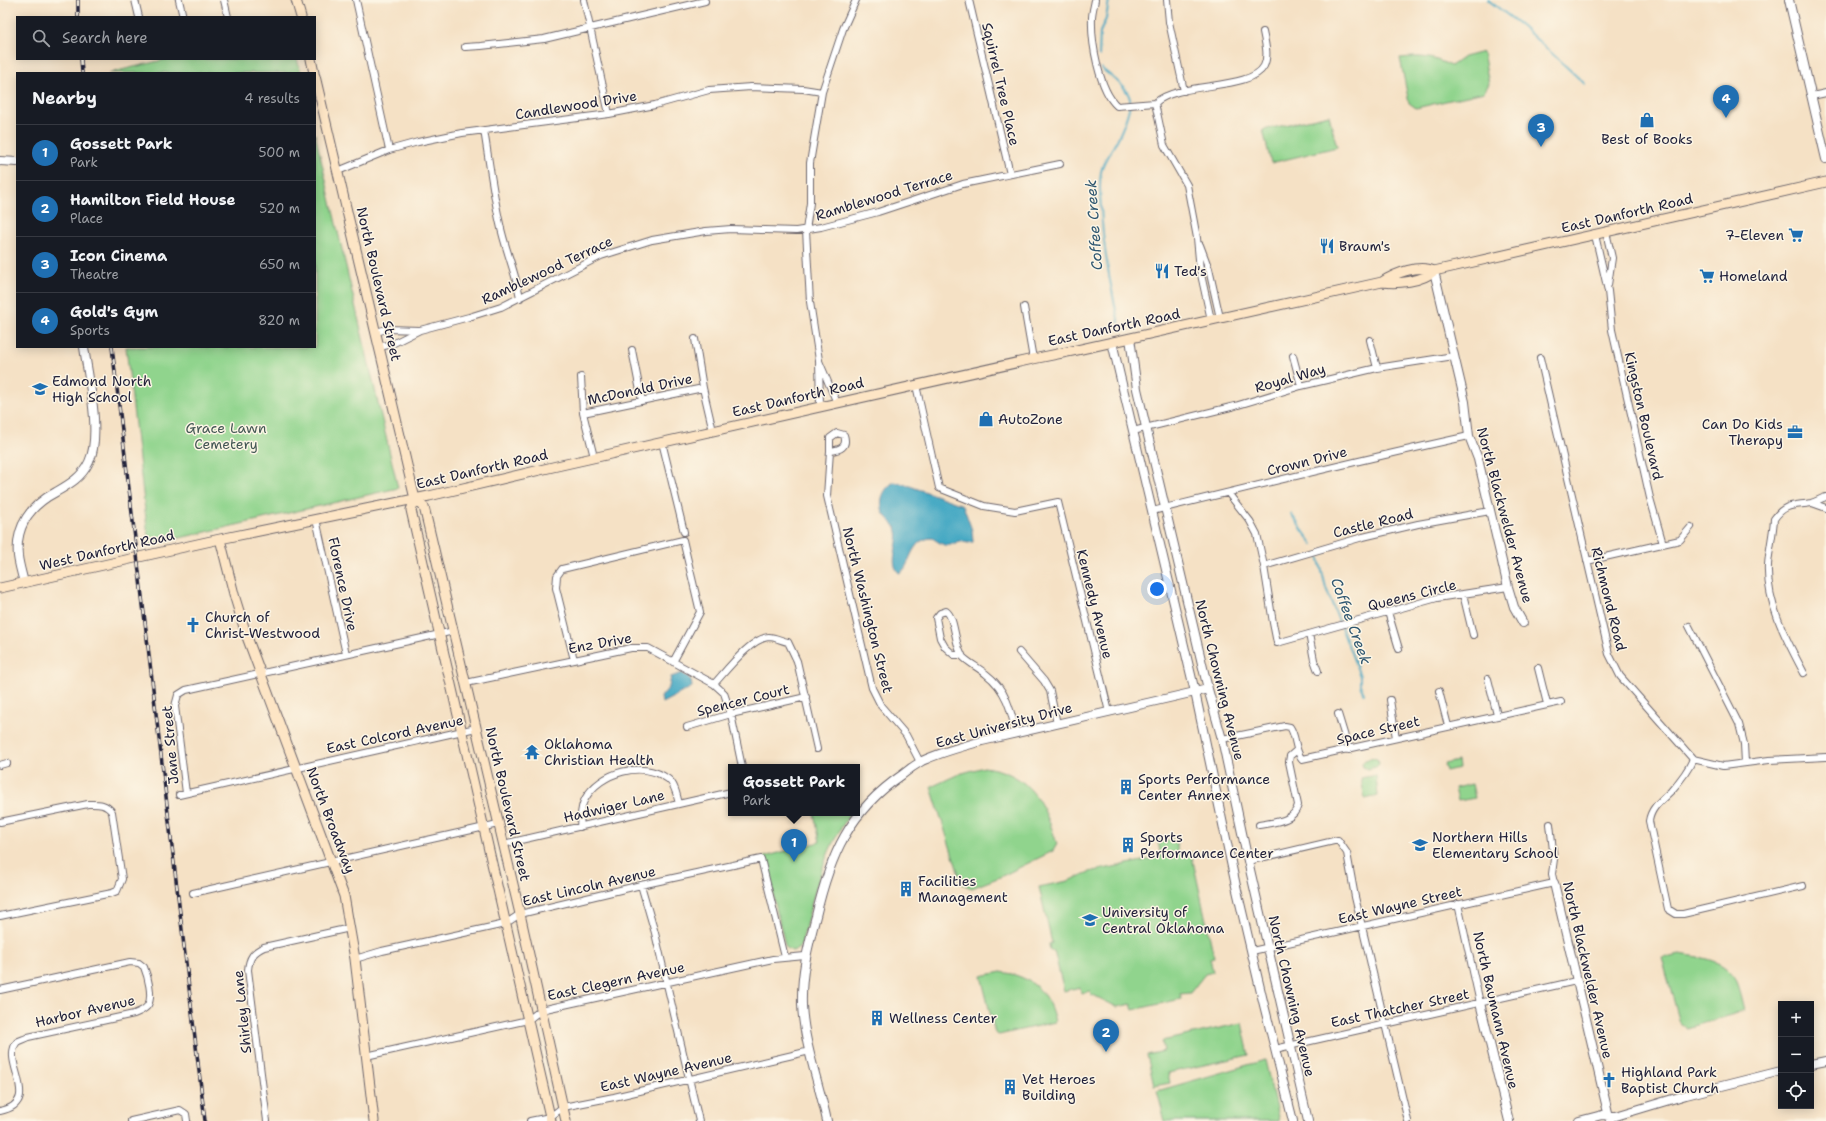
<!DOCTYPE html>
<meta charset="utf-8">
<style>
:root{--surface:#171b24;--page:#242831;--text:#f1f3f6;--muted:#9ea1a6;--line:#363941;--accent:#1f6fb2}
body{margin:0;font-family:"Shantell Sans",sans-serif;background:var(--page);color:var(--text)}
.controls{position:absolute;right:12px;bottom:12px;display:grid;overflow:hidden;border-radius:0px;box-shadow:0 2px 10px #0003}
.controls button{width:36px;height:36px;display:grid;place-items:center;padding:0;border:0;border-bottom:1px solid var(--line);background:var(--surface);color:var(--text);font:20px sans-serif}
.you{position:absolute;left:1157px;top:589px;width:14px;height:14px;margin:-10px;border:3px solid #fff;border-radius:50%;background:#1a73e8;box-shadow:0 0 0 6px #1a73e833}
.badge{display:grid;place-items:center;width:26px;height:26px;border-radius:50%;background:var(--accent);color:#fff;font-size:13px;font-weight:700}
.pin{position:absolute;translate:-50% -33px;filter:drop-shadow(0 1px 2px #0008)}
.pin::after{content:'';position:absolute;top:21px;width:14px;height:12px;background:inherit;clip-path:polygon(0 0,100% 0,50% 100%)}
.popup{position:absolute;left:728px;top:764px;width:132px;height:52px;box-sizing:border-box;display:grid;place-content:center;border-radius:0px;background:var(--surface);filter:drop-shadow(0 1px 3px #0005);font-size:13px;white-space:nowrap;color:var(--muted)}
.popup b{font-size:15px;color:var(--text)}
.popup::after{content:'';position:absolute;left:50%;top:100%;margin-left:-8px;border:8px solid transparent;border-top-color:var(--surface)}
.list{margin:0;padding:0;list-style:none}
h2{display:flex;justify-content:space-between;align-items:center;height:52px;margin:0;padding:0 16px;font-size:17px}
h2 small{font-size:13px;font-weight:400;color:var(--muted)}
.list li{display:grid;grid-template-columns:26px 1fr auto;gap:12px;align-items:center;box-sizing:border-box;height:56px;padding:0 16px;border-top:1px solid var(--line)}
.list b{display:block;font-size:15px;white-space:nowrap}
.list p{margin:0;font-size:13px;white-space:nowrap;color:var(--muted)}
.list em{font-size:13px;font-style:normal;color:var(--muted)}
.icon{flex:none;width:22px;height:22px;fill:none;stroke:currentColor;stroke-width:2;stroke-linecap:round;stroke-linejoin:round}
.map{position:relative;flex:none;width:1826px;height:1121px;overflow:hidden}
.search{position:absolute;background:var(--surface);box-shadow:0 2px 10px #0003;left:16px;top:16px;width:300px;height:44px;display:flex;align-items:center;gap:10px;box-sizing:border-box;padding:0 14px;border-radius:0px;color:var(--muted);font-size:15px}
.panel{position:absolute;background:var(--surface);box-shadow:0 2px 10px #0003;left:16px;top:72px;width:300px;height:276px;border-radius:0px}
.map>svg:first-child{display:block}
.green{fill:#90d48d;stroke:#597b64}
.water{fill:#43a7c3;stroke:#32647f}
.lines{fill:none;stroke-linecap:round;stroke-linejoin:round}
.stream{stroke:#43a7c3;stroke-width:2}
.minor-casing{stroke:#6c656b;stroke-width:8}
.tertiary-casing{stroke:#6c656b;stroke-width:10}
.secondary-casing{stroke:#6c656b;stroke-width:11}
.minor{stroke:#fff;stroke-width:6}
.tertiary{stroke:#fff;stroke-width:8}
.secondary{stroke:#fde5c5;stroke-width:9}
.rail-casing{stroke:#22223b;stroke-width:3.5}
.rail{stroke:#fcf5e5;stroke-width:2;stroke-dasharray:6;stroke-linecap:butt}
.labels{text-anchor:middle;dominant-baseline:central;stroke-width:3;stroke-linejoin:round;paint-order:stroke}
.street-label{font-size:14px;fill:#22223b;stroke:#fcf5e5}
.poi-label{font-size:14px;fill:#22223b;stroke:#fcf5e5;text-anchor:start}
.park-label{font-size:14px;fill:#435754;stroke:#fcf5e5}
.water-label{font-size:15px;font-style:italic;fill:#2f5771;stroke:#fcf5e5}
</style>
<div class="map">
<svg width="1826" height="1121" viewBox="0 0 1826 1121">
<rect width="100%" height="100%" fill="#fcf5e5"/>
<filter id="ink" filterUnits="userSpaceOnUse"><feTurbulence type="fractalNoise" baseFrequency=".025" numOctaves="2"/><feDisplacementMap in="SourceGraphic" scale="8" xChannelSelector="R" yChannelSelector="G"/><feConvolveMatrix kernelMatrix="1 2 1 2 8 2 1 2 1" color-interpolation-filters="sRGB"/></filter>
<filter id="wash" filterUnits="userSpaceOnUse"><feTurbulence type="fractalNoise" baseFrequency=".012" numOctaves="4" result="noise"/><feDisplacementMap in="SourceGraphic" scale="16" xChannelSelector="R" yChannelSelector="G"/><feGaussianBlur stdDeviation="0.9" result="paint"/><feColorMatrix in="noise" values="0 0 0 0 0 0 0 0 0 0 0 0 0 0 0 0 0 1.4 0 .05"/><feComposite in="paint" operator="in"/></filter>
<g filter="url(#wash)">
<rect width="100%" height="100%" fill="#f5e1c5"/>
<path class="green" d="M 1483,52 L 1489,84 L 1484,92 L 1416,108 L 1409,103 L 1400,58 C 1421,56 1431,56 1451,66 L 1464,57 Z
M 167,59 L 297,59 L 301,73 L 109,73 Z
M 1329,115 L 1337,147 L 1271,163 L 1263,130 Z
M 315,134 L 398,488 L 149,545 L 126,347 L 315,347 Z
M 1375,758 L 1378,760 L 1379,764 L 1376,767 L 1367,769 L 1363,767 L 1362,763 L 1365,760 Z
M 1458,761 L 1459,768 L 1446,771 L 1444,764 Z
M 984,767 C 1030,773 1044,803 1057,844 L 1053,851 L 1000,877 L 972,888 L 962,884 L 931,787 L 959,774 Z
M 1376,775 L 1378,796 L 1365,799 L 1361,778 Z
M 1472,784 L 1475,798 L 1458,801 L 1455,788 Z
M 814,813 L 851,813 C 822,852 813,899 801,945 L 798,949 L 792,951 L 787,948 L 785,945 L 764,857 L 820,842 Z
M 1175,839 L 1179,855 L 1191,852 L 1214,957 L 1210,958 L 1213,972 L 1205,974 L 1190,993 L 1180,994 L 1181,999 L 1133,1010 L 1131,1004 L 1117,1007 L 1091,994 L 1090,991 L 1081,993 L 1080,987 L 1064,991 L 1054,951 L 1050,951 L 1049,944 L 1052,943 L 1039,887 L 1068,881 L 1089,872 L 1161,857 L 1158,841 Z
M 1679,954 C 1698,957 1724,959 1734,978 C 1739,988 1741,1000 1744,1011 L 1687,1028 L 1680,1023 L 1662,958 Z
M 1001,972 C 1032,976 1049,993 1055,1022 L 999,1035 L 995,1033 L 981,976 Z
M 1242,1023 L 1249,1055 L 1168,1073 L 1170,1083 L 1154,1086 L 1147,1055 L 1164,1051 L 1162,1041 Z
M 1265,1060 L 1279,1121 L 1165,1121 L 1157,1091 Z"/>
<path class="water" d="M 894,482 L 904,484 L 963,505 L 972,530 L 973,542 L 968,543 L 959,541 C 945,549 944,545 932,538 C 908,539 911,570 899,573 C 888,562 900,544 897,531 C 895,523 888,521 884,514 C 878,501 883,489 894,482 Z
M 682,673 L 691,680 L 692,687 L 662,703 L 661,697 L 669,687 L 671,677 Z"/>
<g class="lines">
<path class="stream" d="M 1488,0 L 1522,26 L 1585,84
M 1099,56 L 1100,32 L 1106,19 L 1109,0
M 1101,68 C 1110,76 1127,86 1130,99 C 1131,109 1121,133 1116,142 C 1111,152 1103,160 1101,172 C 1099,184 1100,196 1101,208 C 1103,247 1110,285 1119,323
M 1291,514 L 1313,545
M 1318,555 L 1326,588 L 1360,676 L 1360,685 L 1364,694"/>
</g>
</g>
<g filter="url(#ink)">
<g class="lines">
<g class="minor-casing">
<path id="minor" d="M 135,0 L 139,17
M 179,0 L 183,17
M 224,0 L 228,17
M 356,0 L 389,150
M 584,0 L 609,114
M 969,0 L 1010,174
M 1095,0 C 1094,6 1092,12 1092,18 C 1091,42 1099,90 1117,106 L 1155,103
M 1167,0 L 1169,22 L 1184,91
M 465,47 L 481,46 L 544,39 L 705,1
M 1812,96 L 1826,93
M 1155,103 L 1164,145 L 1187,185 L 1197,238 L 1200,270 L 1211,320
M 1155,103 C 1178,81 1251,91 1264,66 C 1269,56 1265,42 1263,32
M 484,130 C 489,161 493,193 500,224 C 505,249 516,273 520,298
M 338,171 L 389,150 L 418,142 L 462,133 L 609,114 L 655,105 L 709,90 L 751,87 L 803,89 L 822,92
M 1606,232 L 1612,258 L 1608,285
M 1595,235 L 1608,291 L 1612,330 L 1650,498 L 1663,544
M 1200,245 L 1209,269 L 1220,318
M 1024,307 L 1033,359
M 420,330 L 469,317 L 501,307 L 601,256 L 652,240 L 706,231 L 731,229 L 796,231 L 821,227 L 878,212 L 963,184 L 1060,164
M 376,332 L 387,329 L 420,330 L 392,344 L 380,347
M 695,339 L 703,388 L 713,431
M 1370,340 L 1377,368
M 632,350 L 642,401
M 1293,356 L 1301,386
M 1540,358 L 1609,654 L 1620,676 L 1693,759 L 1723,766 L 1769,760 L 1826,757
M 819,361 L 837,403
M 581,377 L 583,413 L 594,457
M 916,385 L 939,488 L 984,506 L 1015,511 L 1058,502 L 1109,712
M 820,407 L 819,360 L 810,302 L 806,230 L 810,203 L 810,163 L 822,92 L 843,29 L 856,0
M 583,413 L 703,388
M 1133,431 L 1235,406 L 1301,386 L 1377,368 L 1454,356
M 662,442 L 684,532
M 830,451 L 830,438 L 837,433 L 844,435 C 848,447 840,450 830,451 L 827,496 L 872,688 L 881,706 L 906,735 L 920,762
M 1228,493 L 1250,521 L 1257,534 L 1264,566 L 1273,623 L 1277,643 L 1437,598 L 1508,587
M 1812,503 L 1826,508
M 1152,511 C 1258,485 1363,459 1469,436
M 316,519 L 346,654
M 1587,561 L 1680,540 L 1691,527
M 1264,566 L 1363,537 L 1418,524 L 1490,511
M 1463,594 L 1473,635
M 1388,612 L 1399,649
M 1689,626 L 1739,724 L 1744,744 L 1745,763
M 1309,634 L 1314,660 L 1318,671
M 1019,652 L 1044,681 L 1050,691 L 1057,724
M 962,655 L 954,655 L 945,647 L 940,638 L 936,618 L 940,613 L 946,611 C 956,618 954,646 963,657 C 969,663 979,668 986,674 C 1006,689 1011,710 1016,733
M 574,660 L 556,588 L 557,576 L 562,569 L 683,540 L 700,612 L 673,662
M 1538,668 L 1547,704
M 1804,673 C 1787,641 1766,603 1768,565 C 1769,550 1773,535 1774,519 C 1785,503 1794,506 1811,503 C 1816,502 1821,498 1826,497
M 1488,679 L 1497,715
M 466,683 L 631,648 L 648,648 L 714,684 L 724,693 L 731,714 L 742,767
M 714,684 C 726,671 751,638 769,637 C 775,637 782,641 788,642 L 797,661 L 817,749
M 1439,691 L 1448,726
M 1390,700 L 1396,738
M 1338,714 L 1349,750
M 687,727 L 731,714 L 806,697
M 1222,739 L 1285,726 L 1290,727 C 1297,737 1294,750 1302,759 L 1561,702
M 1693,759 C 1688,771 1680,781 1671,791 C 1662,800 1651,807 1649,821 L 1668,909 L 1676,914 L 1683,914 L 1803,886
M 0,765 L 7,763
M 186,793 L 175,706 L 178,695 L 186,690 L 454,631
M 179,795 L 476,728
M 0,822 L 88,804 C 98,804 105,803 112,812 L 122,879 L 117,891 L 112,893 L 0,916
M 1259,825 C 1274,822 1294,822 1298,805 L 1289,762 L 1290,756 L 1297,750
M 580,827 C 581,818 580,807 585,799 C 600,772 642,760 668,779 C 675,784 677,796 679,804
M 503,844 L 731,792
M 1248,861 L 1338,840 L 1347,853 L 1355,897 L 1408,1121
M 641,885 L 655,933 L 699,1121
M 193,893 L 498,824
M 1458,904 L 1480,1003
M 1252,951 L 1554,883 L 1552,874 L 1554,859 L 1550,824
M 355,959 L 382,951 L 505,924 L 520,914 L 641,885 L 761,859 L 785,957
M 0,990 L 130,962 L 139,963 L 144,967 C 148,977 153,996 148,1005 C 145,1010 139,1012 134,1014 L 28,1037 C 25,1039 20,1040 17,1042 C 0,1062 44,1102 0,1111
M 1275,1049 L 1576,981
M 366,1056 L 528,1020 L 541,1010 L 773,959 L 805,956
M 131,1121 L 180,1110 L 186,1114 L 187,1121
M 267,1121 L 248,970 C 249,958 253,952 264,947 L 350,928
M 530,1121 L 550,1117 L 563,1107 L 614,1097 L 810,1051"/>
</g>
<g class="tertiary-casing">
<path id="tertiary" d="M 1789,0 L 1826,159
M 0,161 L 17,162
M 1434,271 L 1465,402 L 1469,436 L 1478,459 L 1508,587 L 1514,607 L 1523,623
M 1130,338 L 1137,389 L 1208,689 L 1222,739 L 1248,861 L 1308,1121
M 1112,342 L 1195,692 L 1236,886 L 1263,1001 L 1293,1121
M 24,583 C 22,574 19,565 18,556 C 15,526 31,505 56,492 C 70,484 82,477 89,462 C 102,435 88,377 84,347
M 1554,883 L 1610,1121
M 1480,1003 L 1509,1121
M 1811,1064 L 1826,1061
M 827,1121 C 819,1083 804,1044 802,1005 C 801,974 808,946 816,916 C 830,856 849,811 902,775 C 908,770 915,765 922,761 C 941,752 961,747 982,741 L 1208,689
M 1579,1121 L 1602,1115 L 1616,1116 L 1686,1095 L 1781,1071"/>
</g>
<g class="secondary-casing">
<path id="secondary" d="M 296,0 L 301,17
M 311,59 L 314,73
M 315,76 L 415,499 L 411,510 L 551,1121
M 1382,282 C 1395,273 1419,264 1434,271
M 415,499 L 424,507 L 520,914 L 566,1121
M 220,539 L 235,598 L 247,637 L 344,896 L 355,959 L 374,1121
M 0,588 L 220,539 L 429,496 L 557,466 L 1033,359 L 1077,350 L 1382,282 C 1397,284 1422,282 1434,271 L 1826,182"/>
</g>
<use href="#minor" class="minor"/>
<use href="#tertiary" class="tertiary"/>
<use href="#secondary" class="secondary"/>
<g class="rail-casing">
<path id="rail" d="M 78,0 L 78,17
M 81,59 L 82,73
M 112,347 L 205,1121"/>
</g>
<use href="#rail" class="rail"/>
</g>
</g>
<defs>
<g id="shop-bare" transform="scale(1.2)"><path d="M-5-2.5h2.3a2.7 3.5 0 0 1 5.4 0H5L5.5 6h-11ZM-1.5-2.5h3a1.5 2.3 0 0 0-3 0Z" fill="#1f6fb2" stroke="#fcf5e5" stroke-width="2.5" paint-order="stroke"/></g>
<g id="supermarket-bare" transform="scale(1.2)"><path d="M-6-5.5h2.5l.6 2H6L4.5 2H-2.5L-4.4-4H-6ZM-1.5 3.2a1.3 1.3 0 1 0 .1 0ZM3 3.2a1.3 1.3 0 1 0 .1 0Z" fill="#1f6fb2" stroke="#fcf5e5" stroke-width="2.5" paint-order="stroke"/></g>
<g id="restaurant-bare" transform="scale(1.2)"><path d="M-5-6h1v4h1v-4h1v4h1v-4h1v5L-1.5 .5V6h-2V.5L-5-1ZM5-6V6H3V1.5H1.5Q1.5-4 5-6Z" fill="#1f6fb2" stroke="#fcf5e5" stroke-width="2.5" paint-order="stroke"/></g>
<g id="school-bare" transform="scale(1.2)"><path d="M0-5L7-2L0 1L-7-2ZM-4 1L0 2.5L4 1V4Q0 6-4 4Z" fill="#1f6fb2" stroke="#fcf5e5" stroke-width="2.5" paint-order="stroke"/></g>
<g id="office-bare" transform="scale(1.2)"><path d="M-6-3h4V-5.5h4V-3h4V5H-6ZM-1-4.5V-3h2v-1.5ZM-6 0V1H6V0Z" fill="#1f6fb2" stroke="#fcf5e5" stroke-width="2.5" paint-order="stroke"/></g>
<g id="church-bare" transform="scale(1.2)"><path d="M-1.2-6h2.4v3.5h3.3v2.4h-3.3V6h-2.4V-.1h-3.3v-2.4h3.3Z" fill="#1f6fb2" stroke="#fcf5e5" stroke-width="2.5" paint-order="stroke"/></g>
<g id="temple-bare" transform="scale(1.2)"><path d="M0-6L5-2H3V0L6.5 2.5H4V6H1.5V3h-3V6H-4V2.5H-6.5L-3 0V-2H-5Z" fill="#1f6fb2" stroke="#fcf5e5" stroke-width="2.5" paint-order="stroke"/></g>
<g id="building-bare" transform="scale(1.2)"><path d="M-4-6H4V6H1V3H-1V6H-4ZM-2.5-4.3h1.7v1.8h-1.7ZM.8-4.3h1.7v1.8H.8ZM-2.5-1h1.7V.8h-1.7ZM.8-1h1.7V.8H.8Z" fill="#1f6fb2" stroke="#fcf5e5" stroke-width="2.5" paint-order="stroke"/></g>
<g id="university-bare" transform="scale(1.2)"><path d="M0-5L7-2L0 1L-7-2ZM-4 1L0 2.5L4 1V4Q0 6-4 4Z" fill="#1f6fb2" stroke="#fcf5e5" stroke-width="2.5" paint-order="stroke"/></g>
</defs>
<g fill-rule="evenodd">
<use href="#shop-bare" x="1647" y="120"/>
<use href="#supermarket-bare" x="1796" y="235"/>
<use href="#restaurant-bare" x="1327" y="246"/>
<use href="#restaurant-bare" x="1162" y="271"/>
<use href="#supermarket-bare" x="1707" y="276"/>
<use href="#school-bare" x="40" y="389"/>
<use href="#shop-bare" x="986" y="419"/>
<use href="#office-bare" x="1795" y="432"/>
<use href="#church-bare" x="193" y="625"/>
<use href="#temple-bare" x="532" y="752"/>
<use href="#building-bare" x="1126" y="787"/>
<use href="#building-bare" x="1128" y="845"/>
<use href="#school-bare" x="1420" y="845"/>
<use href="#building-bare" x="906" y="889"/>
<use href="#university-bare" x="1090" y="920"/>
<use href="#building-bare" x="877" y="1018"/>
<use href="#church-bare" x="1609" y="1080"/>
<use href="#building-bare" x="1010" y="1087"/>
</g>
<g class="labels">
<g class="street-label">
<text transform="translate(1001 84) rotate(77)">Squirrel Tree Place</text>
<text transform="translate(576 105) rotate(-9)">Candlewood Drive</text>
<text transform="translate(884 195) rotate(-17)">Ramblewood Terrace</text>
<text transform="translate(1627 213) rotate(-13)">East Danforth Road</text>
<text transform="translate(547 270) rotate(-25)">Ramblewood Terrace</text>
<text transform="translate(379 284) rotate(77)">North Boulevard Street</text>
<text transform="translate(1114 327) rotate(-12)">East Danforth Road</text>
<text transform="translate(1290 378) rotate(-16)">Royal Way</text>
<text transform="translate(640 389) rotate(-12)">McDonald Drive</text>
<text transform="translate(798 397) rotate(-13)">East Danforth Road</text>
<text transform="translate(1644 416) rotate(77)">Kingston Boulevard</text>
<text transform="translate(1307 461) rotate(-14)">Crown Drive</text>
<text transform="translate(482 469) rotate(-13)">East Danforth Road</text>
<text transform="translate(1505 515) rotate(75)">North Blackwelder Avenue</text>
<text transform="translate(1373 523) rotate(-14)">Castle Road</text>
<text transform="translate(107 550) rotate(-13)">West Danforth Road</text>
<text transform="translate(343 584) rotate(78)">Florence Drive</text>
<text transform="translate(1412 595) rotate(-14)">Queens Circle</text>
<text transform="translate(1609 599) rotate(76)">Richmond Road</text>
<text transform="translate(1095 604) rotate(76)">Kennedy Avenue</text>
<text transform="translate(868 610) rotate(76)">North Washington Street</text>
<text transform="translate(600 643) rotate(-10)">Enz Drive</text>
<text transform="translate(1220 680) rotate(76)">North Chowning Avenue</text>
<text transform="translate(743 700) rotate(-14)">Spencer Court</text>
<text transform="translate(1004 725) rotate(-15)">East University Drive</text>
<text transform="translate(1378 730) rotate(-13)">Space Street</text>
<text transform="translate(395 734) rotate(-12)">East Colcord Avenue</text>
<text transform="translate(170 745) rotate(-95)">Jane Street</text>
<text transform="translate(508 804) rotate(77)">North Boulevard Street</text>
<text transform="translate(614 806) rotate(-13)">Hadwiger Lane</text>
<text transform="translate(331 820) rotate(69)">North Broadway</text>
<text transform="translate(589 886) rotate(-13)">East Lincoln Avenue</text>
<text transform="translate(1400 905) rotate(-13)">East Wayne Street</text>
<text transform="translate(1588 970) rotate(77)">North Blackwelder Avenue</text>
<text transform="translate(616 981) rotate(-12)">East Clegern Avenue</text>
<text transform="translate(1292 996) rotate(77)">North Chowning Avenue</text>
<text transform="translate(1400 1008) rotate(-12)">East Thatcher Street</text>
<text transform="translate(1496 1010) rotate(77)">North Baumann Avenue</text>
<text transform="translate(85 1011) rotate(-13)">Harbor Avenue</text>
<text transform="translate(242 1012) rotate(-96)">Shirley Lane</text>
<text transform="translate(666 1072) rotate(-13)">East Wayne Avenue</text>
</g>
<g class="poi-label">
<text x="1647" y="139" text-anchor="middle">Best of Books</text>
<text x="1784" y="235" text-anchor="end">7-Eleven</text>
<text x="1339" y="246">Braum's</text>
<text x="1174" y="271">Ted's</text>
<text x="1719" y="276">Homeland</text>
<text x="52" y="381">Edmond North<tspan x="52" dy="16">High School</tspan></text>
<text x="998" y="419">AutoZone</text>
<text x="1783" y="424" text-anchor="end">Can Do Kids<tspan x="1783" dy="16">Therapy</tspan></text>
<text x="205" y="617">Church of<tspan x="205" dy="16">Christ-Westwood</tspan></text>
<text x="544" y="744">Oklahoma<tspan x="544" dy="16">Christian Health</tspan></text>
<text x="1138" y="779">Sports Performance<tspan x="1138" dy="16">Center Annex</tspan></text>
<text x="1140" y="837">Sports<tspan x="1140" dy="16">Performance Center</tspan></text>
<text x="1432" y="837">Northern Hills<tspan x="1432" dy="16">Elementary School</tspan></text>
<text x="918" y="881">Facilities<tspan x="918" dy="16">Management</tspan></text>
<text x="1102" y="912">University of<tspan x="1102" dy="16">Central Oklahoma</tspan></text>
<text x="889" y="1018">Wellness Center</text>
<text x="1621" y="1072">Highland Park<tspan x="1621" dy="16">Baptist Church</tspan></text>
<text x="1022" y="1079">Vet Heroes<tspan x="1022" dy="16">Building</tspan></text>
</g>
<g class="park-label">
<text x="226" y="428">Grace Lawn<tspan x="226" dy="16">Cemetery</tspan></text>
</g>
<g class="water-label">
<text transform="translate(1094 225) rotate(-94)">Coffee Creek</text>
<text transform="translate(1351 621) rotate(70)">Coffee Creek</text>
</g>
</g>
</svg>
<div class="controls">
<button>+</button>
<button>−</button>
<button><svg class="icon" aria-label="locate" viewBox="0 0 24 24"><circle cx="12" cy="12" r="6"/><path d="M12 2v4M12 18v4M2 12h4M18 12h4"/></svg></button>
</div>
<div class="you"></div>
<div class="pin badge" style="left:794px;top:862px">1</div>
<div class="popup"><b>Gossett Park</b>Park</div>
<div class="pin badge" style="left:1106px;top:1052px">2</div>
<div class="pin badge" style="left:1541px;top:147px">3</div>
<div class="pin badge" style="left:1726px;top:118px">4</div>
<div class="search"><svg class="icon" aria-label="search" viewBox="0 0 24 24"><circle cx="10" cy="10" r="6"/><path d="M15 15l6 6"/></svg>Search here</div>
<section class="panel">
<h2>Nearby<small>4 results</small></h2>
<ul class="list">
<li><span class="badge">1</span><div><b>Gossett Park</b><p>Park</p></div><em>500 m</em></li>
<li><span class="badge">2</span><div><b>Hamilton Field House</b><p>Place</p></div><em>520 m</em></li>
<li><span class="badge">3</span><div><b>Icon Cinema</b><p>Theatre</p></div><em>650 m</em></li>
<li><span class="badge">4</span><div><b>Gold's Gym</b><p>Sports</p></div><em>820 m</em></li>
</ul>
</section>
</div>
